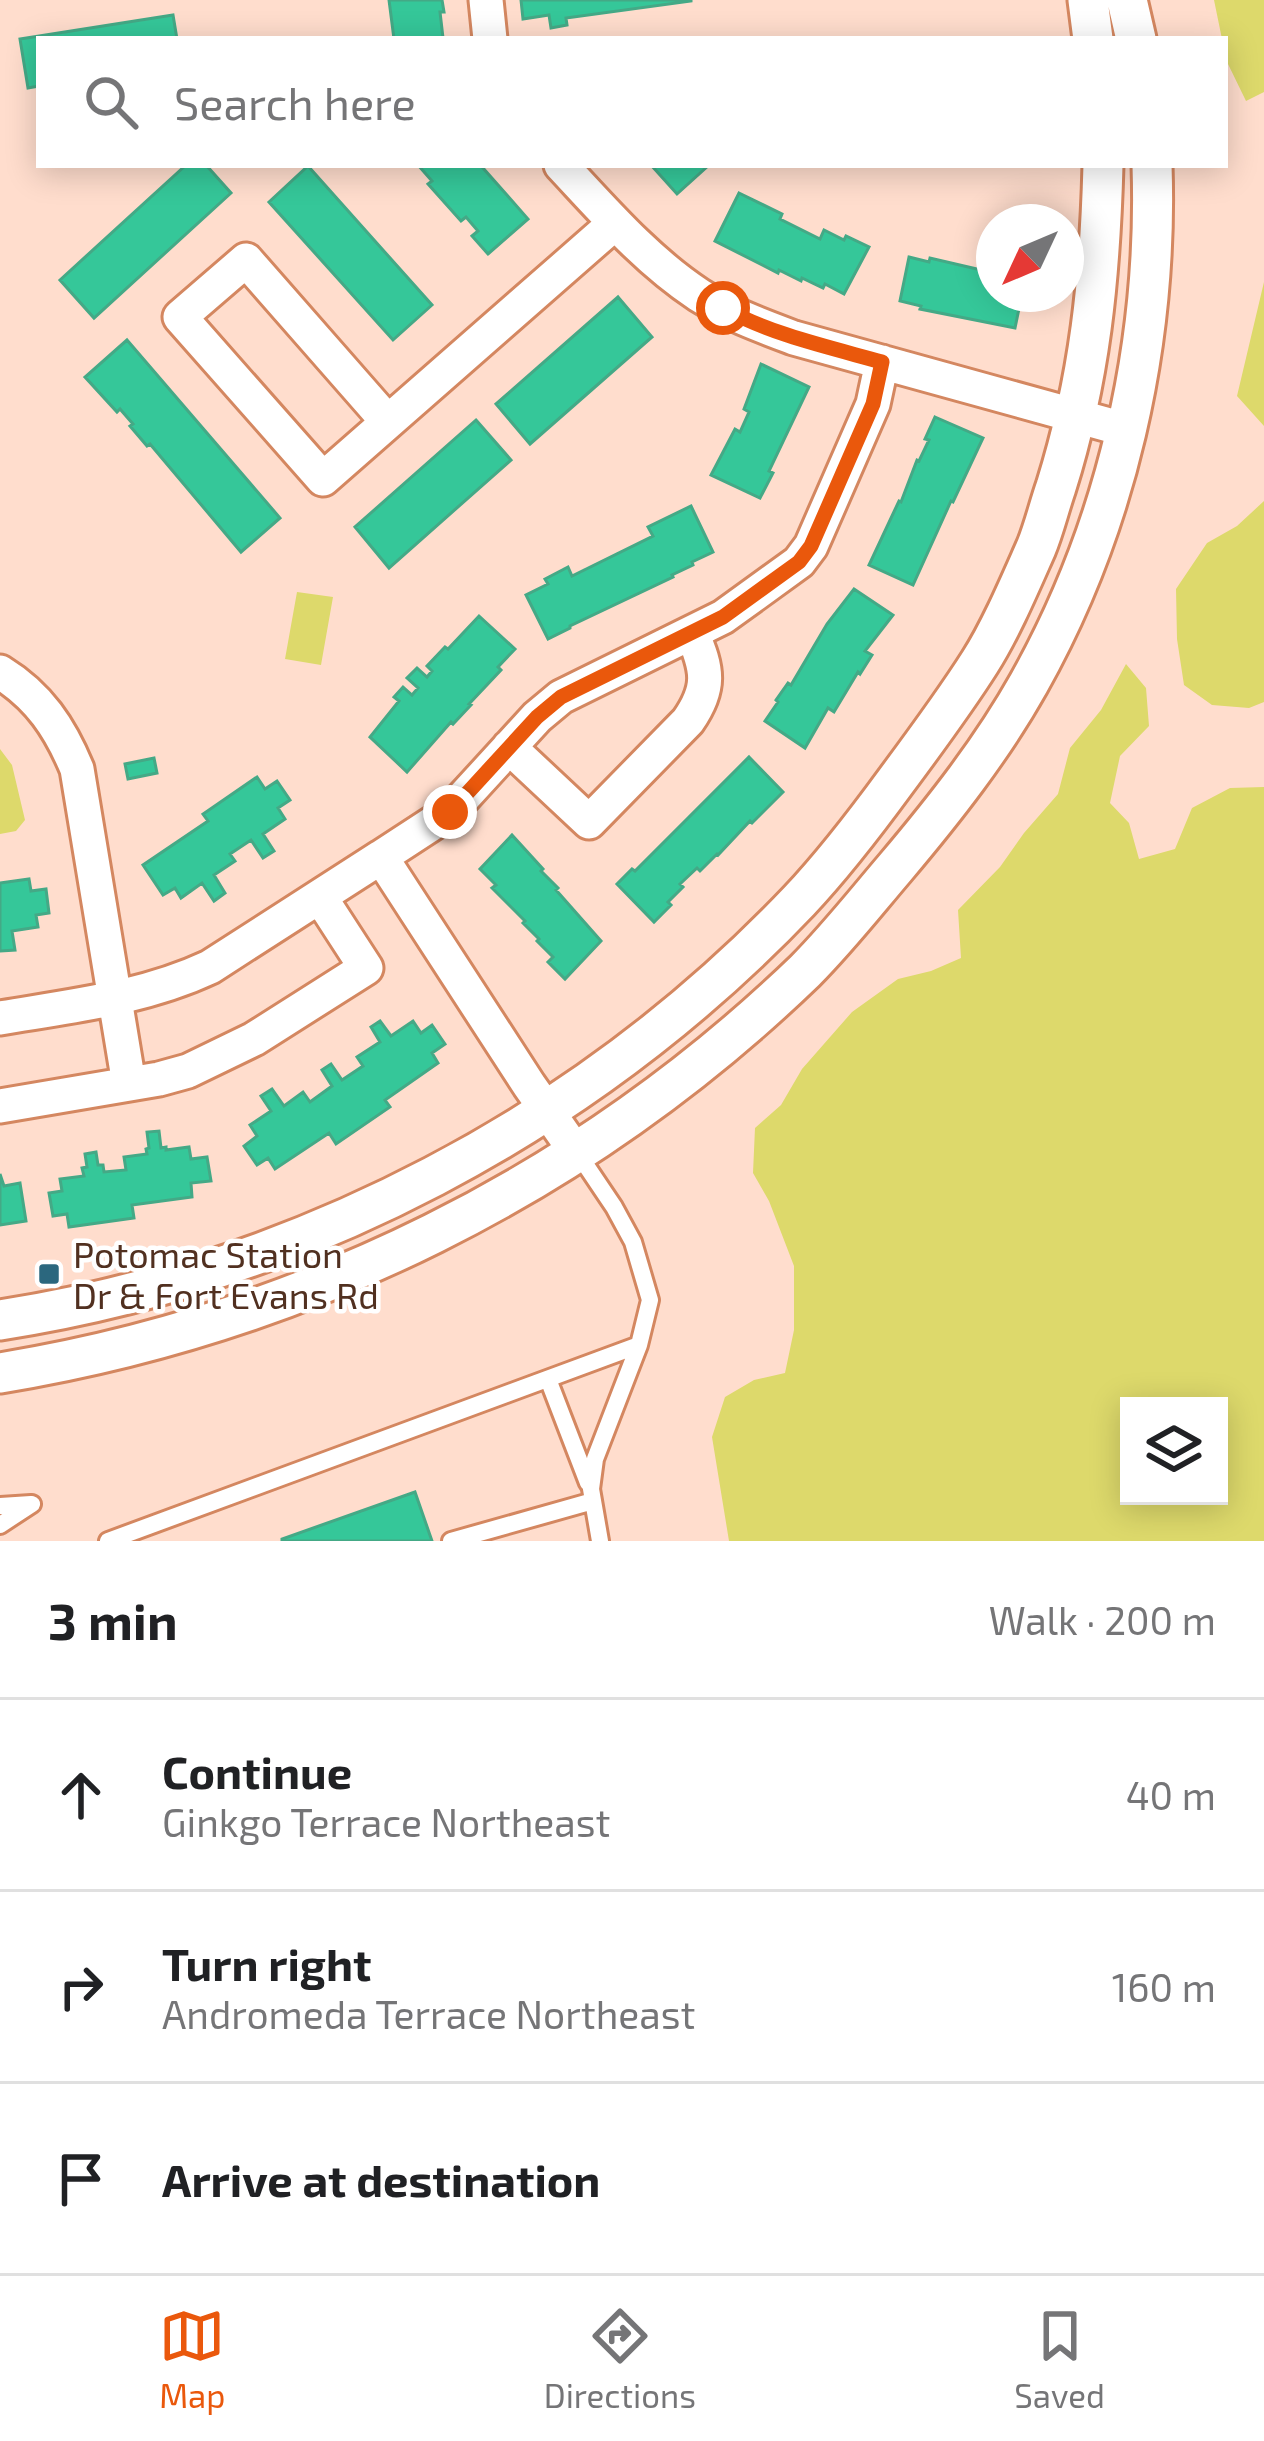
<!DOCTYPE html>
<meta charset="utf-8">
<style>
:root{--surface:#fff;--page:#f6f6f6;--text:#202124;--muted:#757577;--line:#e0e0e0;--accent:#ea580c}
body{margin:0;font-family:"Exo 2",sans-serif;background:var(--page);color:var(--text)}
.controls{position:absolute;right:36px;bottom:36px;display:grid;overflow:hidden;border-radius:0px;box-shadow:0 6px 30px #0003}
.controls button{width:108px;height:108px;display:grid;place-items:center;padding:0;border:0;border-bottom:3px solid var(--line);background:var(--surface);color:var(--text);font:60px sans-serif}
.compass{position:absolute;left:976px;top:204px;width:108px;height:108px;border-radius:50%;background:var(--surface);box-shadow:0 6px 30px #0003;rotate:226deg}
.stop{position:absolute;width:36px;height:36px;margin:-27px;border:9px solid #ea580c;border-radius:50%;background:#fff}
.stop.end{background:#ea580c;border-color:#fff;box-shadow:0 3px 12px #0008}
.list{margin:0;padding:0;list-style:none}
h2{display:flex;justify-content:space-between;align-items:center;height:156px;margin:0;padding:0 48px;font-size:51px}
h2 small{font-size:39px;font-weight:400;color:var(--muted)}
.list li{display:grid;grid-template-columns:78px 1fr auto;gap:36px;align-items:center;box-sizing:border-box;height:192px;padding:0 48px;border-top:3px solid var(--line)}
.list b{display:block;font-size:45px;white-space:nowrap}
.list p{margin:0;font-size:39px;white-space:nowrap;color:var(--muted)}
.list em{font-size:39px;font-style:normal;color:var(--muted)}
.icon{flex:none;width:66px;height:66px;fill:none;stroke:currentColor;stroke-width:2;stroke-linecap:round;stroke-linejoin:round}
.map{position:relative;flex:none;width:1264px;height:1541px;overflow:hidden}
.search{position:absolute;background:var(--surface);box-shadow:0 6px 30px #0003;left:36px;right:36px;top:36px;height:132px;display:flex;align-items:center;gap:30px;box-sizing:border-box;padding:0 42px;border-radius:0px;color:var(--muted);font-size:45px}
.sheet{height:732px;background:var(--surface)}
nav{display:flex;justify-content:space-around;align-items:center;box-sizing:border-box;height:168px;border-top:3px solid var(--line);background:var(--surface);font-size:33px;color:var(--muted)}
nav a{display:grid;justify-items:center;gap:6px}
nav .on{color:var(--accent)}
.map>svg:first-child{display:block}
.green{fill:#ddd96b;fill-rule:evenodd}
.building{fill:#35c799;stroke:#44a986;stroke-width:3}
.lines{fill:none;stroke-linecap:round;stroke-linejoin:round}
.service-casing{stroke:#d48760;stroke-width:22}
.minor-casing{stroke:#d48760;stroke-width:39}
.tertiary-casing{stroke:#d48760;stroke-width:45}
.service{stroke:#fff;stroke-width:16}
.minor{stroke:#fff;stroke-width:33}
.tertiary{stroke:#fff;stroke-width:39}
.route{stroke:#ea580c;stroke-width:15}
.poi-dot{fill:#2b677e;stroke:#fff;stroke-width:4.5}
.labels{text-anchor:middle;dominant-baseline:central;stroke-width:9;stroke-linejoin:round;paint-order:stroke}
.poi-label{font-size:36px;fill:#513020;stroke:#fff;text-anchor:start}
</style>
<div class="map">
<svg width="1264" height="1541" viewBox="0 0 1264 1541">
<rect width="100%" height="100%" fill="#ffddcd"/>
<path class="green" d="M 1214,0 L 1264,0 L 1264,92 L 1246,101 L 1228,64 L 1225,39 L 1222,39 Z
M 1264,282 L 1264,426 L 1237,396 Z
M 1264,501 L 1264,702 L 1249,708 L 1212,705 L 1184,685 L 1177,639 L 1176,589 L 1207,543 L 1237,526 Z
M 297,592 L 333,597 L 321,665 L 285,659 Z
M 1126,664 L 1146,688 L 1149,726 L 1120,756 L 1110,803 L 1129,823 L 1139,859 L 1175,849 L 1192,808 L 1230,788 L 1264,787 L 1264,1541 L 729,1541 L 712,1437 L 725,1397 L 754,1380 L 785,1373 L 794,1330 L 794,1266 L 769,1201 L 753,1173 L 755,1128 L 781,1105 L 802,1069 L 852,1012 L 898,979 L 931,971 L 961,958 L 958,910 L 1000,867 L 1024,833 L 1058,794 L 1070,748 L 1101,710 ZM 1129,1406 L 1219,1406 L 1219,1496 L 1129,1496 Z
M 0,749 L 12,765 L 25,820 L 16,831 L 0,834 Z"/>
<path class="building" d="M 389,0 L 442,0 L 444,12 L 440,12 L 443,38 L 446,39 L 394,39 Z
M 521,0 L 691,0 L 691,1 L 566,18 L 567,25 L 551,28 L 549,15 L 523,19 Z
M 173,15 L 177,39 L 39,39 L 39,86 L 28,88 L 20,39 Z
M 186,165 L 206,165 L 231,193 L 94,318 L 60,280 Z
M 418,165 L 485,165 L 483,168 L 528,219 L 488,254 L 472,236 L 478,231 L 466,217 L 461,221 L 428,184 L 432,181 Z
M 651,165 L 709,165 L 677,194 Z
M 308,166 L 432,305 L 393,340 L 269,202 Z
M 739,193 L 782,214 L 780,219 L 820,239 L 824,230 L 844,240 L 846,236 L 869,247 L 844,294 L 825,284 L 823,288 L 802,278 L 801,281 L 779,270 L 778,273 L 715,241 Z
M 909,257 L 929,262 L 930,258 L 994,273 L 994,294 L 1022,294 L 1015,328 L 920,309 L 921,306 L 900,301 Z
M 618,297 L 652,337 L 530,444 L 496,404 Z
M 127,340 L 280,518 L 241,552 L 150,444 L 147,446 L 130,426 L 133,424 L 120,409 L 117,412 L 85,377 Z
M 761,364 L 809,387 L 769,471 L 773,473 L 760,498 L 711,475 L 735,429 L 740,432 L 749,412 L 744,409 Z
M 935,417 L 983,438 L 953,502 L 951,501 L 913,585 L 869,565 L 899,501 L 901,502 L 917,460 L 919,461 L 929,440 L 925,439 Z
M 476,420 L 511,460 L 389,568 L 355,527 Z
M 691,506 L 713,552 L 692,562 L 693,565 L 672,575 L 673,577 L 570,626 L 570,628 L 548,639 L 526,595 L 548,584 L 545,579 L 568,567 L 572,576 L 653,536 L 648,527 Z
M 854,589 L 893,615 L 865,651 L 872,655 L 860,674 L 858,672 L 834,712 L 828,708 L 805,748 L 765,721 L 778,702 L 776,700 L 788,683 L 791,685 L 827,624 Z
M 479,616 L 515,649 L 498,667 L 501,670 L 469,704 L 471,705 L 453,724 L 451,722 L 407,772 L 370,737 L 399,701 L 394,697 L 403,687 L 412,695 L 418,688 L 407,678 L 417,668 L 427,677 L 432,671 L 427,666 L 445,647 L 448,649 Z
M 749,757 L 783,792 L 752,823 L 750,821 L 718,855 L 717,854 L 700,871 L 697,868 L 680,884 L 683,887 L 668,902 L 671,905 L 654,922 L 617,884 L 632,869 L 635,871 Z
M 154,758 L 157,773 L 128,779 L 125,764 Z
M 257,777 L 265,789 L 277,781 L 290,800 L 278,808 L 285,819 L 263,834 L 274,851 L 263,858 L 251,840 L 230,854 L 235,861 L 214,875 L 225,893 L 214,901 L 202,883 L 181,898 L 175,888 L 163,895 L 143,865 L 208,821 L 203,814 Z
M 512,835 L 543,869 L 541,871 L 558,888 L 556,890 L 601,941 L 565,979 L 548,962 L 553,957 L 537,941 L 539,939 L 523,923 L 525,921 L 492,888 L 496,885 L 480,869 Z
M 29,879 L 31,891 L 46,889 L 49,913 L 36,915 L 38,927 L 12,931 L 15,950 L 0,951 L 0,883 Z
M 380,1021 L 391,1036 L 413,1021 L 421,1033 L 432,1025 L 445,1044 L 432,1053 L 438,1063 L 385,1100 L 390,1107 L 336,1144 L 329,1133 L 275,1169 L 268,1158 L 257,1165 L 244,1146 L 257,1136 L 250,1125 L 271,1111 L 261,1096 L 272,1089 L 284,1106 L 303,1092 L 310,1102 L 332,1086 L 322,1070 L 331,1064 L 342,1080 L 363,1066 L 357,1057 L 380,1042 L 371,1027 Z
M 159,1131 L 161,1148 L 166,1147 L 166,1150 L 189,1147 L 191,1159 L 207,1157 L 211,1181 L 191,1183 L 192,1197 L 132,1205 L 134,1218 L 69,1227 L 67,1214 L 53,1216 L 49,1193 L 62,1191 L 60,1179 L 84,1176 L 82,1168 L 87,1167 L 85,1154 L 96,1152 L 98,1165 L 103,1165 L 104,1172 L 126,1170 L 124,1157 L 147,1154 L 146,1149 L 149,1148 L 147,1132 Z
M 0,1174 L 4,1186 L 20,1183 L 26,1221 L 0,1225 Z
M 415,1492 L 432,1541 L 282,1541 L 282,1539 Z"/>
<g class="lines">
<g class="service-casing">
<path id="service" d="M 548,1379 L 588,1483
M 0,1506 L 31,1504
M 0,1525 L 32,1504
M 108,1541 L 639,1345 L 650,1300 L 633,1242 L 614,1207 L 577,1152
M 451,1541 L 593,1501
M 600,1541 L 591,1489 L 595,1459 L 639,1345"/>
</g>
<g class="minor-casing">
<path id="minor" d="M 486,0 L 490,39
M 561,165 C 604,211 646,260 699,295 C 729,314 762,326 794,338 L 1127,430
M 246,260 L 388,422 L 323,479 L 180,317 Z
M 388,422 L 615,223
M 0,672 C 39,696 60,728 77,769 L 129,1084
M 509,747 L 589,822 L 688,721 C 711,688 708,670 692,633
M 381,857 L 450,812 L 537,717 L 561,697 L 723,617 L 799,562 L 811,546 L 873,404 L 882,362
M 0,1018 C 71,1006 144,998 210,967 L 381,857 L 529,1085 L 576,1152
M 0,1106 L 159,1079 L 188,1071 L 254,1039 L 366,968 L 320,897"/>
</g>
<g class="tertiary-casing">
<path id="tertiary" d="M 1088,0 L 1093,39
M 1127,0 L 1136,39
M 0,1320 C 303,1273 588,1123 799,901 C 834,864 866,822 896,781 C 925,742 954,703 980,662 C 1001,629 1020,584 1036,548 C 1044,529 1049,507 1056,487 C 1090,379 1100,278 1103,165
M 0,1373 C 304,1323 583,1185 805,971 C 837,939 866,902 895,868 C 944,810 992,749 1029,683 C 1117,526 1158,344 1152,165"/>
</g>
<use href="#service" class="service"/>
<use href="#minor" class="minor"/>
<use href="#tertiary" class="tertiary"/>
</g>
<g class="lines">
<path class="route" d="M 450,812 L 537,717 L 561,697 L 723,617 L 799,562 L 811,546 L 873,404 L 882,362 C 828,347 773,335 723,308"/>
</g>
<rect class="poi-dot" x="37" y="1262" width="24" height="24" rx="6"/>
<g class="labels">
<g class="poi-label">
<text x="73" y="1253">Potomac Station<tspan x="73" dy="41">Dr &amp; Fort Evans Rd</tspan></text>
</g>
</g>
</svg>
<div class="controls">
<button><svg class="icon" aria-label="layers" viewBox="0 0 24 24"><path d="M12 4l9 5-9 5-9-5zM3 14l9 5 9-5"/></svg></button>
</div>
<svg class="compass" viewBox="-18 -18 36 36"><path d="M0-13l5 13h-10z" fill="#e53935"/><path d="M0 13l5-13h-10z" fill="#757577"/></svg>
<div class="stop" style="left:723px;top:308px"></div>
<div class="stop end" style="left:450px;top:812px"></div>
<div class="search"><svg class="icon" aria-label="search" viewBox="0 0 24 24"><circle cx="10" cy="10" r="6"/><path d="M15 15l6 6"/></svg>Search here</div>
</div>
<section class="sheet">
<h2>3 min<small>Walk · 200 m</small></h2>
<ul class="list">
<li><svg class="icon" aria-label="ahead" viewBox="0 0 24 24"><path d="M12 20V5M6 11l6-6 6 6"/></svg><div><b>Continue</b><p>Ginkgo Terrace Northeast</p></div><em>40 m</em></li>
<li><svg class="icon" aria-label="right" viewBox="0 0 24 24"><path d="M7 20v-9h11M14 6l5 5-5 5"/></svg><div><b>Turn right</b><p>Andromeda Terrace Northeast</p></div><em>160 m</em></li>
<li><svg class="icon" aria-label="arrive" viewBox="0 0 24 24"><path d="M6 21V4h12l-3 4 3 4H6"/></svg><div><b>Arrive at destination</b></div></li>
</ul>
</section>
<nav>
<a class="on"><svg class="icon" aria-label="map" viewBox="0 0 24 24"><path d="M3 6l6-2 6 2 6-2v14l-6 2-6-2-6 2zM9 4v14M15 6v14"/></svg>Map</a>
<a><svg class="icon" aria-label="directions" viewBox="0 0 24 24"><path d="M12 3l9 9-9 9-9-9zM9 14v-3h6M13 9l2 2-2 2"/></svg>Directions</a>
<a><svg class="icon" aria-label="saved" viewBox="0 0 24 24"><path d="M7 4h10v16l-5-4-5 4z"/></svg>Saved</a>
</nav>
